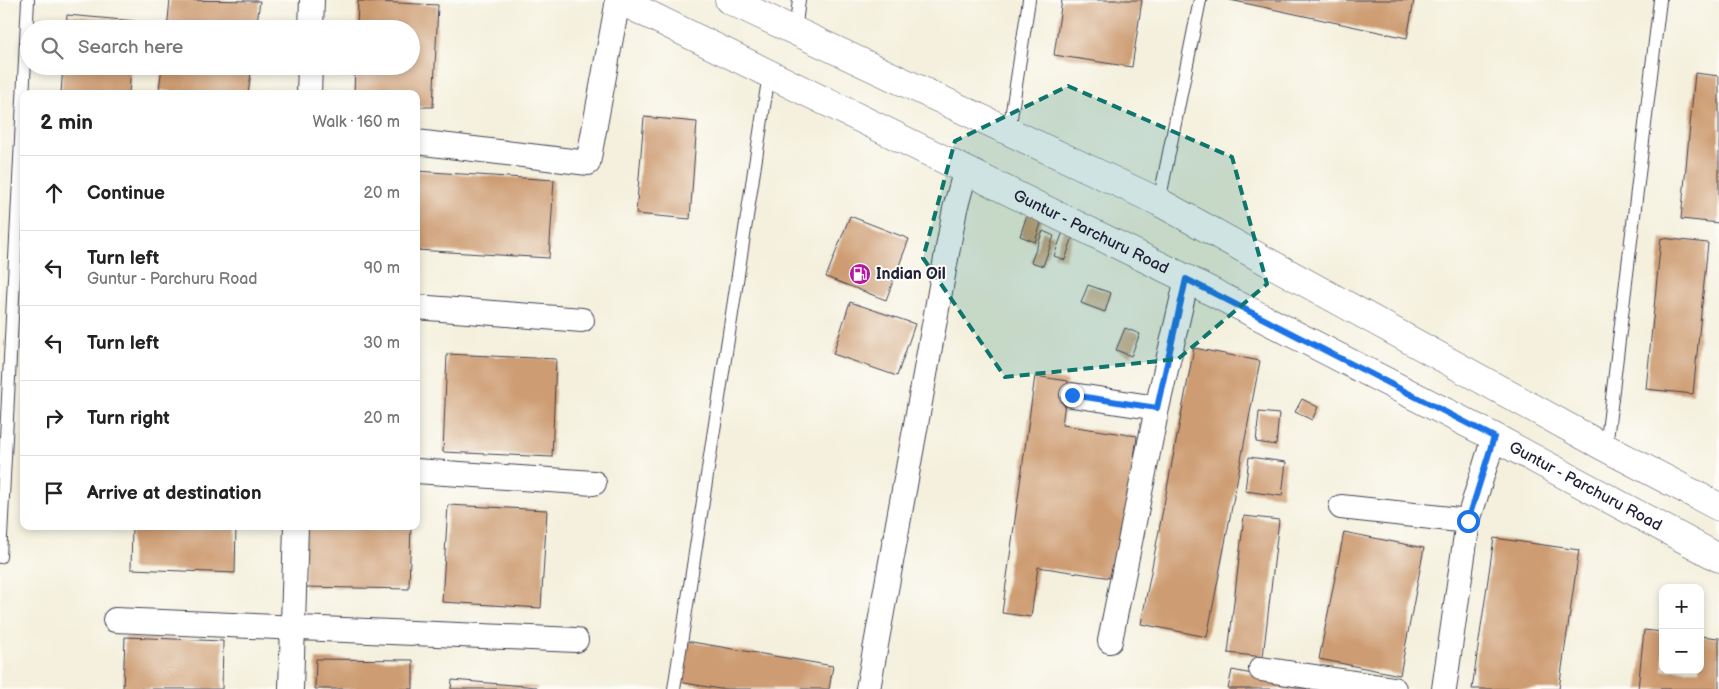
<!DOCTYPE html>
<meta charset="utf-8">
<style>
:root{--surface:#fff;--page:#f2f2f2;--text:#222;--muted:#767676;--line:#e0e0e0}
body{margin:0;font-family:"Balsamiq Sans",sans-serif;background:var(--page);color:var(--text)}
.controls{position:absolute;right:15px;bottom:15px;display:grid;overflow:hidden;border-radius:10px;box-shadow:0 2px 8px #0003}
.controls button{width:45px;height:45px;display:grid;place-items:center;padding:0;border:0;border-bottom:1px solid var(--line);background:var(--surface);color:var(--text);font:25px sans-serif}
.stop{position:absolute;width:15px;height:15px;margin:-11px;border:4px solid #1a73e8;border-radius:50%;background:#fff}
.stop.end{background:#1a73e8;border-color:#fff;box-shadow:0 1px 5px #0008}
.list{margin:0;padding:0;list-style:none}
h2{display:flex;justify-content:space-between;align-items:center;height:65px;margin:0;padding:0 20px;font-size:21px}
h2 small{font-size:16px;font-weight:400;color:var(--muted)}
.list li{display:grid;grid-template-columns:32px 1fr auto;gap:15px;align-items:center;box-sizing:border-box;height:75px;padding:0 20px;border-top:1px solid var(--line)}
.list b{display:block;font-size:19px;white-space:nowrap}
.list p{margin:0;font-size:16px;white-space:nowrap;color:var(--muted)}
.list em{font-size:16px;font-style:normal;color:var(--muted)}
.icon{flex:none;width:28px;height:28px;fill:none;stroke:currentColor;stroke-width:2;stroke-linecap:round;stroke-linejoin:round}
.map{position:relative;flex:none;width:1719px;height:689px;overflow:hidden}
.search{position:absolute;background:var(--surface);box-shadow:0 2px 8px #0003;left:20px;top:20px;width:400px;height:55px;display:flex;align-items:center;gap:12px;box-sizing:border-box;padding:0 18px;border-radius:28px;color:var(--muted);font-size:19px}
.panel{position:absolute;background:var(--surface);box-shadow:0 2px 8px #0003;left:20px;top:90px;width:400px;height:440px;border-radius:10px}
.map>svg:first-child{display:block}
.building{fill:#cd9c72}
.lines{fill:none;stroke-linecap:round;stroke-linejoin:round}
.lane-casing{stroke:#424153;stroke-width:14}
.street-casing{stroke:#424153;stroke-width:26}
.primary-casing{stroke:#424153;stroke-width:29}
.lane{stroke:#fff;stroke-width:12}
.street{stroke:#fff;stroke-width:24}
.primary{stroke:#fff;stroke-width:28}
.route{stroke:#1a73e8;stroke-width:6}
.marked{fill:#0f766e;fill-opacity:0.2;stroke:#0f766e;stroke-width:4;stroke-dasharray:10 6;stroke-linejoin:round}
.labels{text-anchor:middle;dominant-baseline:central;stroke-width:4;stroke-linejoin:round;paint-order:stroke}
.street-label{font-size:16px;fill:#22223b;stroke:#fdfcf7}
.poi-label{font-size:16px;font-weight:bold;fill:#22223b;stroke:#fdfcf7;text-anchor:start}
</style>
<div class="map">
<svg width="1719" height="689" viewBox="0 0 1719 689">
<rect width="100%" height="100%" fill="#fdfcf7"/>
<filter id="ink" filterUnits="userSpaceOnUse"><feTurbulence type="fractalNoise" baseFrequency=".02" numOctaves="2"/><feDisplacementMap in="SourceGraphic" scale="10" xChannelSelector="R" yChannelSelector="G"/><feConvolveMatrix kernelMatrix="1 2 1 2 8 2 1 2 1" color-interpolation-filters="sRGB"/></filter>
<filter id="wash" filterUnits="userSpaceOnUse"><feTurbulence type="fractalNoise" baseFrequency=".0096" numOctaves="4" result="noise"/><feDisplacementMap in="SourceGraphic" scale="20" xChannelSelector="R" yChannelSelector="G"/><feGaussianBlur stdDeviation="1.12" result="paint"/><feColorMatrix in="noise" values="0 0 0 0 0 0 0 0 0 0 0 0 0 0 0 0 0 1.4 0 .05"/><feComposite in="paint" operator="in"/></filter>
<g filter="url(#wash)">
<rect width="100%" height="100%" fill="#f4f0dd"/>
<g id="blocks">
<path class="building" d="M 170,0 L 260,1 L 256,29 L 167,29 Z
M 1062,0 L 1142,0 L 1132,67 L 1054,55 Z
M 1230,0 L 1414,0 L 1407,38 Z
M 358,1 L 438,5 L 433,107 L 416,107 L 416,94 L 354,94 L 355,66 L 411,66 L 411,29 L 357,29 Z
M 67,15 L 135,21 L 134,29 L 66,29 Z
M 63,66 L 131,66 L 129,94 L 61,93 Z
M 162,66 L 252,66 L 248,94 L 188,94 L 159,90 Z
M 1695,73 L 1719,76 L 1719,223 L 1681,219 Z
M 644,117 L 697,122 L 690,219 L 636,214 Z
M 416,171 L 554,180 L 549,258 L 416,250 Z
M 1028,212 L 1043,217 L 1035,242 L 1020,236 Z
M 850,216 L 909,239 L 886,300 L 826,277 Z
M 1064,229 L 1074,233 L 1065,260 L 1054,256 Z
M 1043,231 L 1054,236 L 1043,266 L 1031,262 Z
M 1661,238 L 1708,243 L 1693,394 L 1646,389 Z
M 1088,285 L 1111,293 L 1105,312 L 1081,303 Z
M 850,302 L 915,324 L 897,376 L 833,354 Z
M 1125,328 L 1140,334 L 1131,356 L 1116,350 Z
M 1194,348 L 1260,361 L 1207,637 L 1141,624 Z
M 447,354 L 556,359 L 552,457 L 443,452 Z
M 1035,376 L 1068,381 L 1062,425 L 1137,436 L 1118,579 L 1038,567 L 1031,617 L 1002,613 Z
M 1302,399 L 1318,407 L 1312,420 L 1295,412 Z
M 1259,412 L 1279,414 L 1276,445 L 1256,442 Z
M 1249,457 L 1286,462 L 1282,496 L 1245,491 Z
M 448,505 L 547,510 L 541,608 L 442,602 Z
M 1244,516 L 1279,520 L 1263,657 L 1228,653 Z
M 132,526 L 236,526 L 235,573 L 131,569 Z
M 306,526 L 411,526 L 409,589 L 305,587 Z
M 1344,532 L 1424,548 L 1400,675 L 1319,659 Z
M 1494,538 L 1579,550 L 1559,689 L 1472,689 Z
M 1644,630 L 1663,632 L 1663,670 L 1700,670 L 1700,636 L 1719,638 L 1719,689 L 1638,689 Z
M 125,637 L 223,641 L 222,689 L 123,689 Z
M 686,641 L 833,666 L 829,689 L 720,689 L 679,682 Z
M 316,659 L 413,660 L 413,689 L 315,689 Z
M 1232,670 L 1323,688 L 1323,689 L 1228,689 Z
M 452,680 L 537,687 L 537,689 L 451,689 Z"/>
</g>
</g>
<g filter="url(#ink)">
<use href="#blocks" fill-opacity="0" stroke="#424153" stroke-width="1"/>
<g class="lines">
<g class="lane-casing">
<path id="lane" d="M 795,32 L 799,0
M 1009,131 L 1029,0
M 1159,202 L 1200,0
M 1606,448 L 1660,0
M 0,557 L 28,0
M 674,689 L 769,74"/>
</g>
<g class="street-casing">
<path id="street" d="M 311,29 L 312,0
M 309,94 L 310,66
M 416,142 L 588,163 L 618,0
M 416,307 L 582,320
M 1072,395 L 1157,408
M 416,471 L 594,483
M 1341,507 L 1468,521
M 115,620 L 576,640
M 1110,641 L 1157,408 L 1187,279
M 1261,669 L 1394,689
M 291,689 L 296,526
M 868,689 L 955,209 L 966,169
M 1444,689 L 1468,521 L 1494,437"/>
</g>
<g class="primary-casing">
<g id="primary">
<path id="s1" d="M 619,0 L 1187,279 L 1494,437 L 1719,558"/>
<path d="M 729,0 L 1159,202 L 1606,448 L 1719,507"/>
</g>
</g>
<use href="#lane" class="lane"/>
<use href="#street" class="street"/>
<use href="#primary" class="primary"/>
</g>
</g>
<g class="lines" filter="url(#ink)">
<path class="route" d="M 1072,395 L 1157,408 L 1186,279 L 1494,437 L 1468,521"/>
</g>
<path class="marked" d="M 1068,86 L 1232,157 L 1267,284 L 1178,359 L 1005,377 L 923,258 L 955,141 Z"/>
<defs>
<g id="fuel-disc" transform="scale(1.125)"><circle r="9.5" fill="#b5179e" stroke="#fdfcf7"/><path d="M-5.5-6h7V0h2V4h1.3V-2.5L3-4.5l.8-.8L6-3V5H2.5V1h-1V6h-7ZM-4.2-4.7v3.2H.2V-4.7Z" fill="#fff"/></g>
</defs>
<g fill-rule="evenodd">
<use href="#fuel-disc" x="860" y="274"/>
</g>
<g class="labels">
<g class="street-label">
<text stroke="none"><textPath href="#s1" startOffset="526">Guntur - Parchuru Road</textPath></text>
<text stroke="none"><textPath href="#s1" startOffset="1082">Guntur - Parchuru Road</textPath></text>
</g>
<g class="poi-label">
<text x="876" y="274">Indian Oil</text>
</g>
</g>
</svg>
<div class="controls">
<button>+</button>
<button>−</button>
</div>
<div class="stop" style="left:1468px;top:521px"></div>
<div class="stop end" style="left:1072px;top:395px"></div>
<div class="search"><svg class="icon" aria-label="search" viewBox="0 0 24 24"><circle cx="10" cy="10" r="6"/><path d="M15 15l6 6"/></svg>Search here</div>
<section class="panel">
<h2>2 min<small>Walk · 160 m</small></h2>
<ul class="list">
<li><svg class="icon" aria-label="ahead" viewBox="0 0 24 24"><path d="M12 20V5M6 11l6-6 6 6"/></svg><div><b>Continue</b></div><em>20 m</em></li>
<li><svg class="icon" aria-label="left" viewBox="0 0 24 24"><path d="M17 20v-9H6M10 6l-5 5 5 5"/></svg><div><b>Turn left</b><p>Guntur - Parchuru Road</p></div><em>90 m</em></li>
<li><svg class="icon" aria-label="left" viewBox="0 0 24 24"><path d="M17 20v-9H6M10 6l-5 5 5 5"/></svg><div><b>Turn left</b></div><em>30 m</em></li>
<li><svg class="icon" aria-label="right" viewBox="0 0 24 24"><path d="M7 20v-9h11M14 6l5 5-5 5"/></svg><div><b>Turn right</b></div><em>20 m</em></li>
<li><svg class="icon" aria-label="arrive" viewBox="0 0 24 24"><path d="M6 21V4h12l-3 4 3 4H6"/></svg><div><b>Arrive at destination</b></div></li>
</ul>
</section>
</div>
